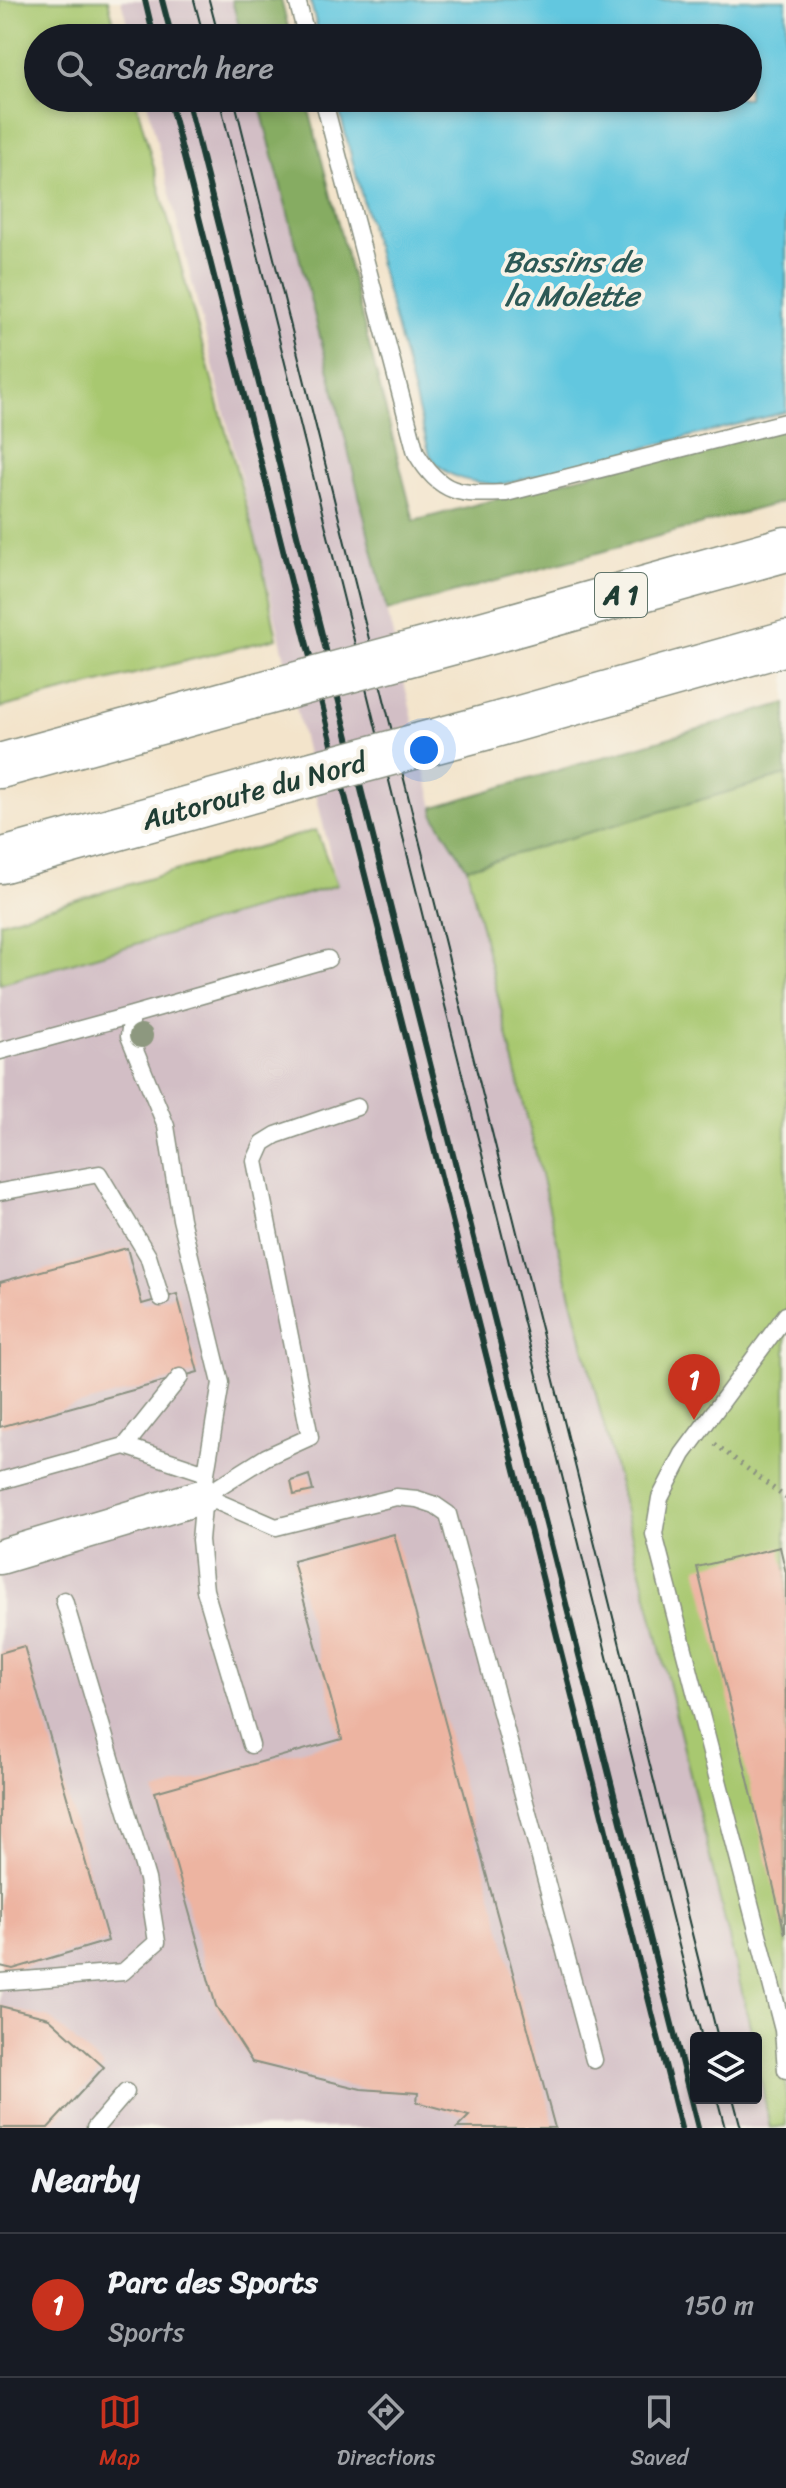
<!DOCTYPE html>
<style>
:root{--surface:#171b24;--page:#242831;--text:#f1f3f6;--muted:#9ea1a6;--line:#363941;--accent:#c8321e}
body{margin:0;font-family:Sriracha,sans-serif;background:var(--page);color:var(--text)}
.controls{position:absolute;right:24px;bottom:24px;display:grid;overflow:hidden;border-radius:8px;box-shadow:0 4px 12px #0003}
.controls button{width:72px;height:72px;display:grid;place-items:center;padding:0;border:0;border-bottom:2px solid var(--line);background:var(--surface);color:var(--text);font:40px sans-serif}
.you{position:absolute;left:424px;top:750px;width:28px;height:28px;margin:-20px;border:6px solid #fff;border-radius:50%;background:#1a73e8;box-shadow:0 0 0 12px #1a73e833}
.badge{display:grid;place-items:center;width:52px;height:52px;border-radius:50%;background:var(--accent);color:#fff;font-size:26px;font-weight:700}
.pin{position:absolute;translate:-50% -66px;filter:drop-shadow(0 2px 4px #0008)}
.pin::after{content:'';position:absolute;top:42px;width:28px;height:24px;background:inherit;clip-path:polygon(0 0,100% 0,50% 100%)}
.list{margin:0;padding:0;list-style:none}
h2{display:flex;justify-content:space-between;align-items:center;height:104px;margin:0;padding:0 32px;font-size:34px}
h2 small{font-size:26px;font-weight:400;color:var(--muted)}
.list li{display:grid;grid-template-columns:52px 1fr auto;gap:24px;align-items:center;box-sizing:border-box;height:144px;padding:0 32px;border-top:2px solid var(--line)}
.list b{display:block;font-size:30px;white-space:nowrap}
.list p{margin:0;font-size:26px;white-space:nowrap;color:var(--muted)}
.list em{font-size:26px;font-style:normal;color:var(--muted)}
.icon{flex:none;width:44px;height:44px;fill:none;stroke:currentColor;stroke-width:2;stroke-linecap:round;stroke-linejoin:round}
.map{position:relative;flex:none;width:786px;height:2128px;overflow:hidden}
.search{position:absolute;background:var(--surface);box-shadow:0 4px 12px #0003;left:24px;right:24px;top:24px;height:88px;display:flex;align-items:center;gap:20px;box-sizing:border-box;padding:0 28px;border-radius:44px;color:var(--muted);font-size:30px}
.sheet{height:248px;background:var(--surface)}
nav{display:flex;justify-content:space-around;align-items:center;box-sizing:border-box;height:112px;border-top:2px solid var(--line);background:var(--surface);font-size:22px;color:var(--muted)}
nav a{display:grid;justify-items:center;gap:4px}
nav .on{color:var(--accent)}
.map>svg:first-child{display:block}
.industrial{fill:#d2bec5}
.green{fill:#a8c870;stroke:#648252;stroke-width:2}
.forest{fill:#86ac62;stroke:#52744b;stroke-width:2}
.water{fill:#62c7df;stroke:#40828a;stroke-width:2}
.building{fill:#edb4a1}
.lines{fill:none;stroke-linecap:round;stroke-linejoin:round}
.lane-casing{stroke:#899080;stroke-width:19}
.street-casing{stroke:#899080;stroke-width:37}
.highway-casing{stroke:#899080;stroke-width:47}
.path{stroke:#899080;stroke-width:5;stroke-dasharray:2 6;stroke-linecap:butt}
.lane{stroke:#fff;stroke-width:16}
.street{stroke:#fff;stroke-width:34}
.highway{stroke:#fff;stroke-width:44}
.tram{stroke:#1f3d34;stroke-width:2}
.rail{stroke:#1f3d34;stroke-width:6}
.highway-bridge-casing{stroke:#899080;stroke-width:47;stroke-linecap:butt}
.highway-bridge{stroke:#fff;stroke-width:44}
.tree{fill:#8d987f}
.labels{text-anchor:middle;dominant-baseline:central;stroke-width:8;stroke-linejoin:round;paint-order:stroke}
.shield{fill:#f7f3e8;stroke:#60746a;stroke-width:2}
.shield-label{font-size:26px;font-weight:bold;fill:#1f3d34}
.street-label{font-size:28px;fill:#1f3d34;stroke:#f7f3e8}
.water-label{font-size:30px;font-style:italic;fill:#2c5956;stroke:#f7f3e8}
</style>
<div class="map">
<svg width="786" height="2128" viewBox="0 0 786 2128">
<rect width="100%" height="100%" fill="#f7f3e8"/>
<filter id="ink" filterUnits="userSpaceOnUse"><feTurbulence type="fractalNoise" baseFrequency=".0125" numOctaves="2"/><feDisplacementMap in="SourceGraphic" scale="16" xChannelSelector="R" yChannelSelector="G"/><feConvolveMatrix kernelMatrix="1 2 1 2 8 2 1 2 1" color-interpolation-filters="sRGB"/></filter>
<filter id="wash" filterUnits="userSpaceOnUse"><feTurbulence type="fractalNoise" baseFrequency=".006" numOctaves="4" result="noise"/><feDisplacementMap in="SourceGraphic" scale="32" xChannelSelector="R" yChannelSelector="G"/><feGaussianBlur stdDeviation="1.8" result="paint"/><feColorMatrix in="noise" values="0 0 0 0 0 0 0 0 0 0 0 0 0 0 0 0 0 1.4 0 .05"/><feComposite in="paint" operator="in"/></filter>
<g filter="url(#wash)">
<rect width="100%" height="100%" fill="#f3e4cb"/>
<path class="industrial" d="M 121,0 L 236,0 L 247,38 L 131,38 Z
M 146,98 L 265,98 L 435,812 L 467,868 L 554,1229 L 651,1611 L 749,2016 L 753,2038 L 696,2038 L 696,2098 L 756,2098 L 756,2053 L 770,2128 L 0,2128 L 0,984 L 337,885 L 271,598 Z"/>
<path class="green" d="M 0,0 L 108,0 L 118,38 L 38,38 L 38,98 L 135,98 L 261,560 L 277,638 L 0,708 Z
M 786,775 L 786,2126 L 770,2128 L 756,2053 L 756,2038 L 753,2038 L 651,1611 L 554,1229 L 467,868 Z
M 316,830 L 337,885 L 0,984 L 0,922 Z"/>
<path class="forest" d="M 232,0 L 281,0 L 291,38 L 242,38 Z
M 258,98 L 306,98 L 414,521 L 786,422 L 786,501 L 387,611 L 330,375 Z
M 786,703 L 786,775 L 467,868 L 434,815 L 434,807 Z"/>
<path class="water" d="M 310,0 L 786,0 L 786,412 L 499,485 C 471,481 447,481 430,455 L 336,98 L 748,98 L 748,38 L 320,38 Z"/>
<g id="blocks">
<path class="building" d="M 127,1248 L 142,1304 L 177,1294 L 198,1372 L 0,1427 L 0,1282 Z
M 309,1475 L 313,1491 L 294,1495 L 291,1481 Z
M 394,1534 L 555,2128 L 457,2128 L 469,2116 L 417,2102 L 418,2093 L 361,2089 L 252,2062 L 216,2006 L 155,1792 L 342,1739 L 293,1561 Z
M 780,1547 L 786,1573 L 785,1934 L 697,1567 Z
M 24,1646 L 108,1941 L 13,1969 L 0,1966 L 0,1653 Z
M 0,2006 L 49,2018 L 104,2067 L 48,2128 L 0,2128 Z"/>
</g>
</g>
<g filter="url(#ink)">
<use href="#blocks" fill-opacity="0" stroke="#899080" stroke-width="2"/>
<g class="lines">
<g class="lane-casing">
<path id="lane" d="M 297,0 L 307,38
M 323,98 L 416,453 C 441,495 460,495 506,493 L 786,422
M 0,1051 L 132,1015
M 0,1192 L 99,1174 L 148,1256 L 161,1298
M 786,1315 L 683,1454 L 660,1498 L 654,1534 L 783,2030 L 786,2070
M 125,1446 L 180,1377
M 0,1481 L 125,1446 L 206,1473
M 204,1496 L 276,1527 L 396,1497 L 417,1499 L 435,1505 L 448,1514 L 594,2060
M 204,1496 L 266,1457 L 310,1437 L 255,1161 L 263,1143 L 276,1135 L 357,1107
M 251,1745 L 205,1590 L 200,1540 L 206,1473 L 221,1383 L 181,1219 L 166,1126 L 129,1036 L 132,1015 L 328,959
M 0,1982 L 123,1972 L 157,1942 L 147,1879 L 64,1600
M 95,2128 L 126,2092"/>
</g>
<g class="street-casing">
<path id="street" d="M 0,1557 L 204,1496"/>
</g>
<g class="highway-casing">
<path id="highway" d="M 457,641 L 786,549
M 488,727 L 786,643
M 0,766 L 250,697
M 0,861 L 275,784"/>
</g>
<path class="path" d="M 715,1444 L 786,1498"/>
<use href="#lane" class="lane"/>
<use href="#street" class="street"/>
<use href="#highway" class="highway"/>
<path class="tram" d="M 194,0 L 204,38
M 209,0 L 219,38
M 219,98 L 702,2038
M 234,98 L 718,2038
M 717,2098 L 725,2128
M 733,2098 L 741,2128"/>
<path class="rail" d="M 145,0 L 154,38
M 162,0 L 172,38
M 169,98 L 681,2128
M 187,98 L 698,2128"/>
<g class="highway-bridge-casing">
<path id="highway-bridge" d="M 250,697 L 457,641
M 275,784 L 488,727"/>
</g>
<use href="#highway-bridge" class="highway-bridge"/>
</g>
<circle class="tree" cx="141" cy="1036" r="12"/>
</g>
<g class="labels">
<rect class="shield" x="595" y="573" width="52" height="44" rx="6"/>
<g class="shield-label">
<text x="621" y="595">A 1</text>
</g>
<g class="street-label">
<text transform="translate(254 791) rotate(-15)">Autoroute du Nord</text>
</g>
<g class="water-label">
<text x="572" y="262">Bassins de<tspan x="572" dy="34">la Molette</tspan></text>
</g>
</g>
</svg>
<div class="controls">
<button><svg class="icon" aria-label="layers" viewBox="0 0 24 24"><path d="M12 4l9 5-9 5-9-5zM3 14l9 5 9-5"/></svg></button>
</div>
<div class="you"></div>
<div class="pin badge" style="left:694px;top:1420px">1</div>
<div class="search"><svg class="icon" aria-label="search" viewBox="0 0 24 24"><circle cx="10" cy="10" r="6"/><path d="M15 15l6 6"/></svg>Search here</div>
</div>
<section class="sheet">
<h2>Nearby<small></small></h2>
<ul class="list">
<li><span class="badge">1</span><div><b>Parc des Sports</b><p>Sports</p></div><em>150 m</em></li>
</ul>
</section>
<nav>
<a class="on"><svg class="icon" aria-label="map" viewBox="0 0 24 24"><path d="M3 6l6-2 6 2 6-2v14l-6 2-6-2-6 2zM9 4v14M15 6v14"/></svg>Map</a>
<a><svg class="icon" aria-label="directions" viewBox="0 0 24 24"><path d="M12 3l9 9-9 9-9-9zM9 14v-3h6M13 9l2 2-2 2"/></svg>Directions</a>
<a><svg class="icon" aria-label="saved" viewBox="0 0 24 24"><path d="M7 4h10v16l-5-4-5 4z"/></svg>Saved</a>
</nav>
